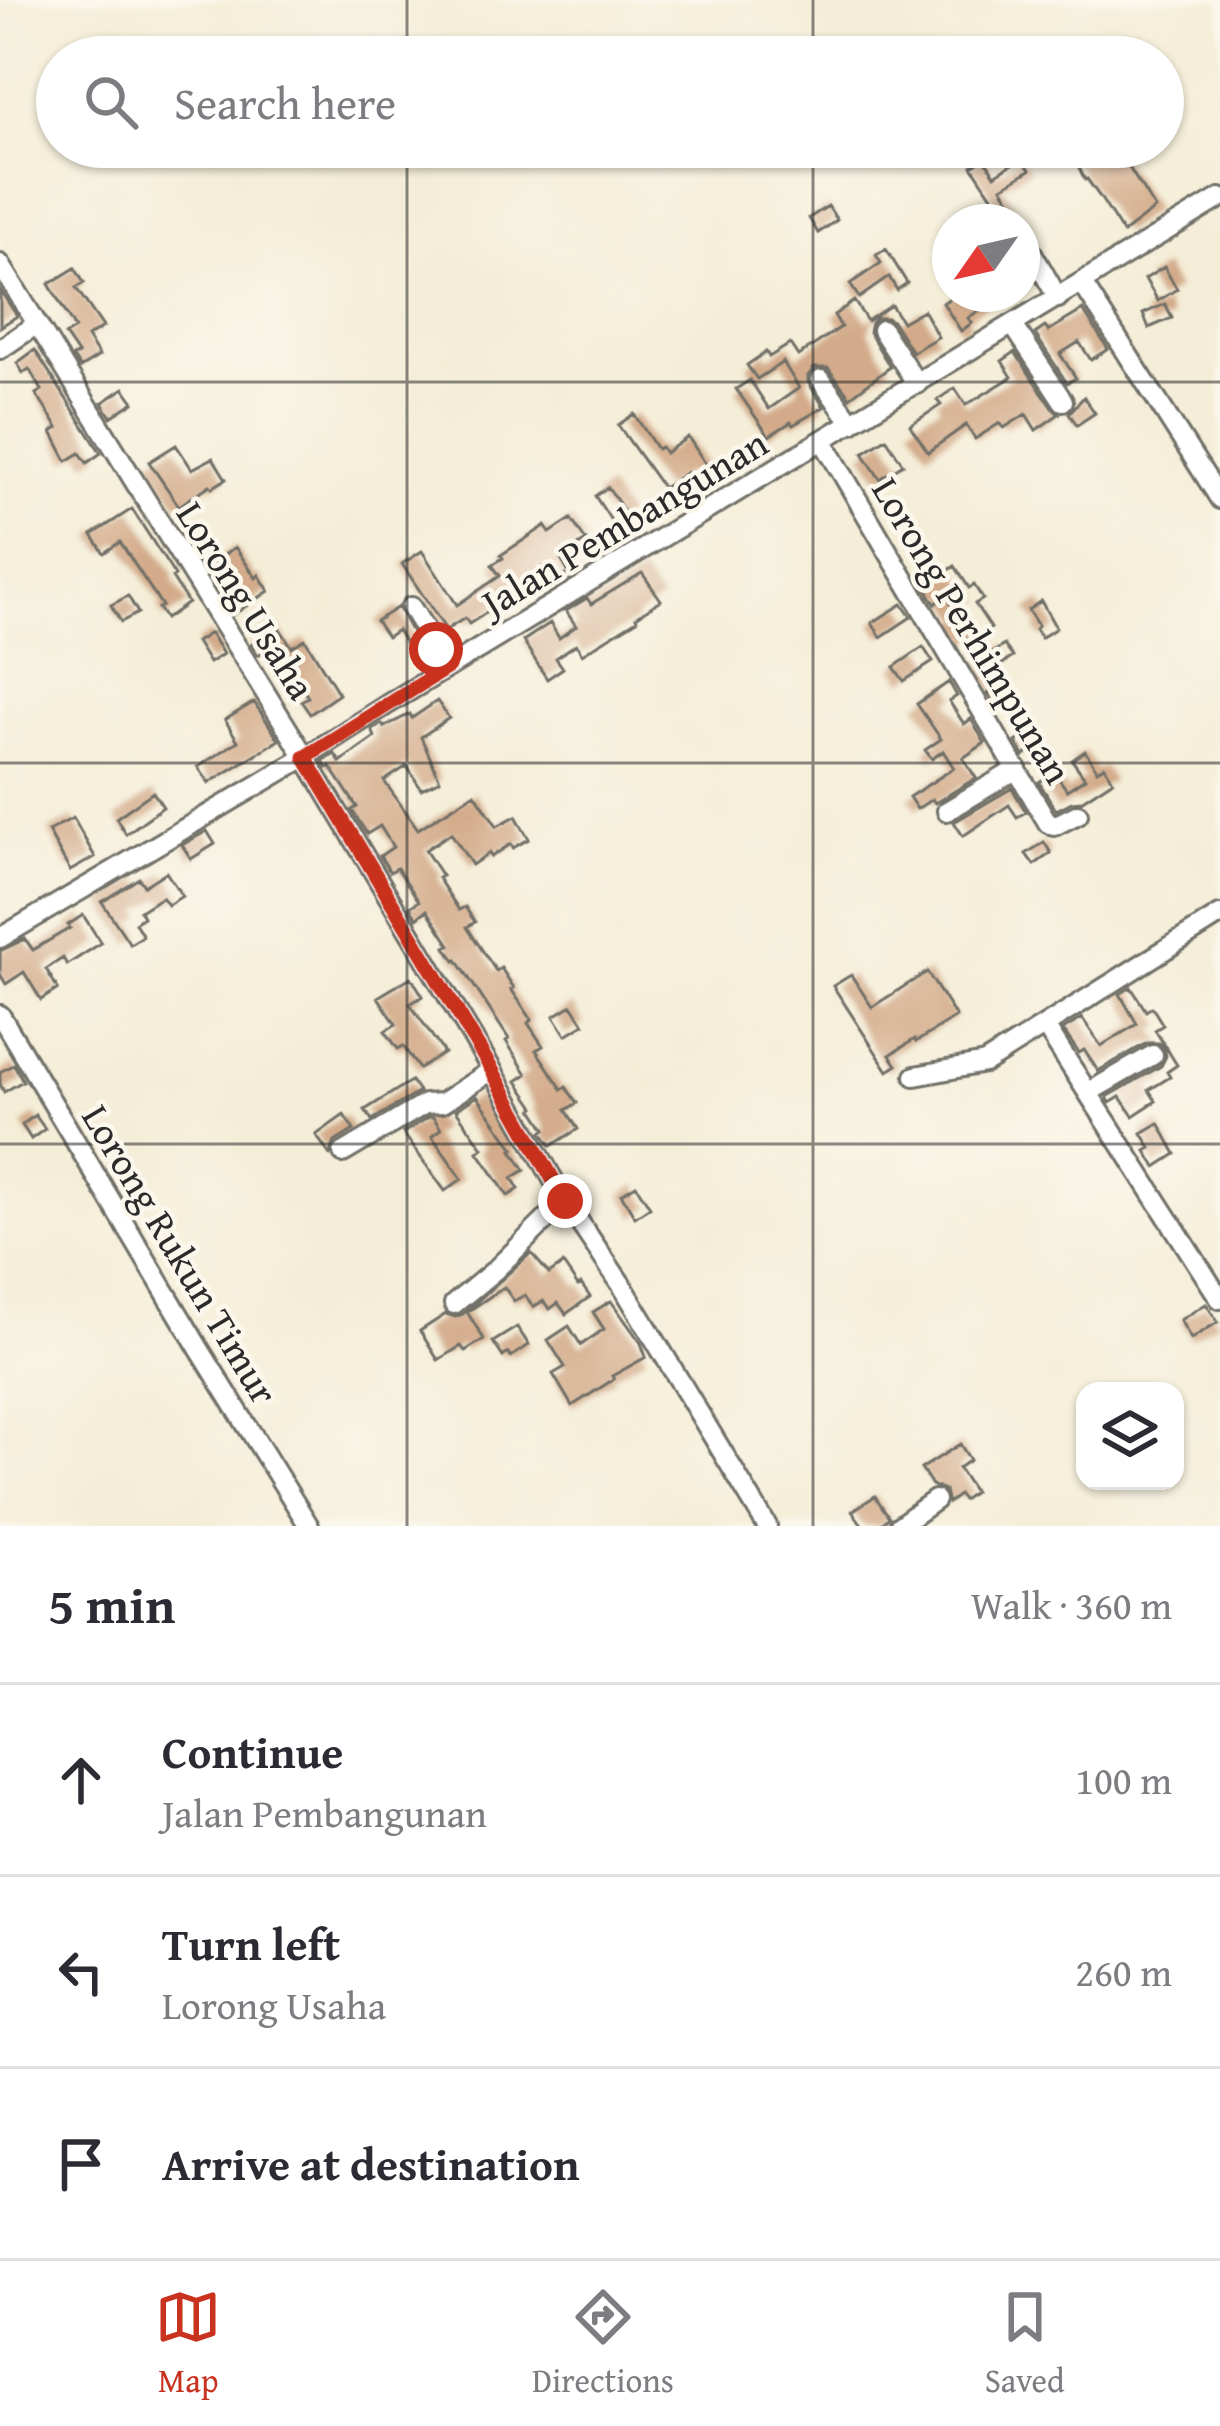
<!DOCTYPE html>
<meta charset="utf-8">
<style>
:root{--surface:#fff;--page:#f2f2f3;--text:#2b2b33;--muted:#7c7c81;--line:#e1e1e2;--accent:#c8321e}
body{margin:0;font-family:"Gentium Book Plus",serif;background:var(--page);color:var(--text)}
.controls{position:absolute;right:36px;bottom:36px;display:grid;overflow:hidden;border-radius:24px;box-shadow:0 3px 9px #0004}
.controls button{width:108px;height:108px;display:grid;place-items:center;padding:0;border:0;border-bottom:3px solid var(--line);background:var(--surface);color:var(--text);font:60px sans-serif}
.compass{position:absolute;left:932px;top:204px;width:108px;height:108px;border-radius:50%;background:var(--surface);box-shadow:0 3px 9px #0004;rotate:236deg}
.stop{position:absolute;width:36px;height:36px;margin:-27px;border:9px solid #c8321e;border-radius:50%;background:#fff}
.stop.end{background:#c8321e;border-color:#fff;box-shadow:0 3px 12px #0008}
.list{margin:0;padding:0;list-style:none}
h2{display:flex;justify-content:space-between;align-items:center;height:156px;margin:0;padding:0 48px;font-size:51px}
h2 small{font-size:39px;font-weight:400;color:var(--muted)}
.list li{display:grid;grid-template-columns:78px 1fr auto;gap:36px;align-items:center;box-sizing:border-box;height:192px;padding:0 48px;border-top:3px solid var(--line)}
.list b{display:block;font-size:45px;white-space:nowrap}
.list p{margin:0;font-size:39px;white-space:nowrap;color:var(--muted)}
.list em{font-size:39px;font-style:normal;color:var(--muted)}
.icon{flex:none;width:66px;height:66px;fill:none;stroke:currentColor;stroke-width:2;stroke-linecap:round;stroke-linejoin:round}
.map{position:relative;flex:none;width:1220px;height:1526px;overflow:hidden}
.search{position:absolute;background:var(--surface);box-shadow:0 3px 9px #0004;left:36px;right:36px;top:36px;height:132px;display:flex;align-items:center;gap:30px;box-sizing:border-box;padding:0 42px;border-radius:66px;color:var(--muted);font-size:45px}
.sheet{height:732px;background:var(--surface)}
nav{display:flex;justify-content:space-around;align-items:center;box-sizing:border-box;height:168px;border-top:3px solid var(--line);background:var(--surface);font-size:33px;color:var(--muted)}
nav a{display:grid;justify-items:center;gap:6px}
nav .on{color:var(--accent)}
.map>svg:first-child{display:block}
.building{fill:#d3ab8a}
.lines{fill:none;stroke-linecap:round;stroke-linejoin:round}
.minor-casing{stroke:#716f67;stroke-width:24}
.minor{stroke:#fff;stroke-width:18}
.route{stroke:#c8321e;stroke-width:15}
.grid{fill:none;stroke:#2b2b2b;stroke-width:3;stroke-opacity:0.55}
.labels{text-anchor:middle;dominant-baseline:central;stroke-width:9;stroke-linejoin:round;paint-order:stroke}
.street-label{font-size:39px;fill:#2b2b2b;stroke:#fbf7ec}
</style>
<div class="map">
<svg width="1220" height="1526" viewBox="0 0 1220 1526">
<rect width="100%" height="100%" fill="#fbf7ec"/>
<filter id="ink" filterUnits="userSpaceOnUse"><feTurbulence type="fractalNoise" baseFrequency=".00833" numOctaves="2"/><feDisplacementMap in="SourceGraphic" scale="24" xChannelSelector="R" yChannelSelector="G"/><feConvolveMatrix kernelMatrix="1 2 1 2 8 2 1 2 1" color-interpolation-filters="sRGB"/></filter>
<filter id="wash" filterUnits="userSpaceOnUse"><feTurbulence type="fractalNoise" baseFrequency=".004" numOctaves="4" result="noise"/><feDisplacementMap in="SourceGraphic" scale="48" xChannelSelector="R" yChannelSelector="G"/><feGaussianBlur stdDeviation="2.7" result="paint"/><feColorMatrix in="noise" values="0 0 0 0 0 0 0 0 0 0 0 0 0 0 0 0 0 1.4 0 .05"/><feComposite in="paint" operator="in"/></filter>
<g filter="url(#wash)">
<rect width="100%" height="100%" fill="#f4edd7"/>
<g id="blocks">
<path class="building" d="M 1069,147 L 1116,147 L 1155,209 L 1123,233 L 1100,197 L 1087,179 L 1085,180 Z
M 984,158 L 995,175 L 1022,158 L 1030,170 L 1002,187 L 1025,222 L 1009,222 L 972,166 Z
M 828,206 L 837,220 L 818,233 L 809,218 Z
M 886,249 L 907,283 L 897,290 L 889,277 L 859,298 L 850,284 L 881,263 L 876,255 Z
M 1164,267 L 1177,289 L 1158,301 L 1145,279 Z
M 75,268 L 84,283 L 76,288 L 103,327 L 87,337 L 99,356 L 80,368 L 73,357 L 78,354 L 65,335 L 75,329 L 49,284 Z
M 0,290 L 17,316 L 0,327 Z
M 956,294 L 1003,294 L 968,318 L 972,323 L 961,331 L 943,303 Z
M 854,301 L 867,321 L 891,305 L 902,322 L 923,310 L 938,337 L 912,352 L 893,322 L 887,318 L 876,318 L 871,323 L 869,332 L 890,367 L 850,397 L 828,368 L 814,368 L 808,376 L 808,382 L 824,407 L 793,425 L 791,422 L 769,436 L 736,389 L 750,380 L 769,409 L 799,388 L 783,362 L 757,379 L 747,365 L 766,352 L 769,357 L 790,344 L 798,356 L 841,327 L 834,315 Z
M 1165,304 L 1172,318 L 1149,328 L 1143,314 Z
M 1083,310 L 1108,349 L 1091,360 L 1079,342 L 1060,354 L 1076,378 L 1067,383 L 1035,334 L 1045,327 L 1048,331 Z
M 35,350 L 101,453 L 87,463 L 80,453 L 67,461 L 52,432 L 58,428 L 36,394 L 42,390 L 29,369 L 23,373 L 17,363 Z
M 1015,352 L 1052,408 L 1059,414 L 1036,430 L 1026,414 L 1004,428 L 1000,423 L 975,439 L 966,425 L 928,452 L 910,425 L 941,405 L 937,400 L 955,388 L 966,405 L 1012,377 L 1002,361 Z
M 124,388 L 134,402 L 111,417 L 102,403 Z
M 1084,397 L 1095,413 L 1077,425 L 1069,413 Z
M 634,414 L 657,449 L 661,447 L 665,453 L 688,437 L 711,472 L 694,483 L 687,472 L 663,488 L 618,425 Z
M 886,438 L 903,464 L 880,479 L 863,453 Z
M 176,445 L 192,469 L 213,458 L 226,479 L 212,488 L 210,485 L 179,506 L 149,462 Z
M 608,487 L 627,516 L 614,525 L 595,496 Z
M 132,509 L 175,576 L 172,578 L 188,603 L 165,619 L 158,608 L 162,606 L 120,542 L 104,553 L 92,535 Z
M 571,519 L 586,541 L 560,558 L 569,573 L 554,583 L 543,567 L 520,582 L 522,586 L 494,604 L 496,606 L 483,615 L 469,624 L 465,618 L 446,630 L 402,564 L 422,551 L 457,605 L 500,576 L 492,565 L 503,558 L 501,555 L 545,526 L 550,533 Z
M 235,547 L 256,578 L 259,575 L 269,591 L 233,615 L 207,573 L 217,566 L 214,562 Z
M 955,566 L 969,588 L 974,585 L 983,599 L 975,604 L 991,628 L 969,643 L 956,623 L 961,620 L 946,596 L 935,604 L 925,587 Z
M 642,573 L 661,600 L 636,617 L 637,620 L 582,654 L 576,644 L 556,658 L 563,668 L 547,679 L 523,641 L 550,623 L 559,638 L 576,626 L 566,611 L 587,598 L 591,604 Z
M 128,596 L 138,613 L 121,622 L 111,605 Z
M 1041,601 L 1056,628 L 1041,638 L 1035,629 L 1038,626 L 1028,610 Z
M 902,604 L 911,617 L 881,637 L 872,623 Z
M 398,607 L 425,656 L 422,658 L 411,641 L 406,644 L 397,630 L 387,637 L 376,621 Z
M 278,626 L 292,647 L 305,639 L 339,694 L 310,714 L 301,701 L 308,697 L 294,676 L 290,678 L 270,648 L 258,655 L 251,644 Z
M 210,633 L 223,654 L 209,663 L 196,642 Z
M 1004,645 L 1013,657 L 999,666 L 1014,695 L 996,708 L 988,694 L 992,691 L 983,678 L 987,675 L 979,662 Z
M 923,647 L 933,662 L 904,681 L 894,667 Z
M 949,682 L 957,696 L 949,701 L 964,724 L 971,719 L 985,743 L 963,758 L 976,778 L 935,803 L 932,799 L 917,809 L 909,797 L 954,768 L 943,751 L 932,759 L 925,750 L 941,739 L 917,704 Z
M 437,701 L 449,718 L 421,737 L 440,780 L 421,789 L 407,766 L 384,781 L 418,829 L 475,793 L 497,826 L 516,816 L 529,839 L 513,848 L 511,844 L 491,857 L 489,853 L 472,865 L 451,833 L 425,850 L 442,876 L 438,878 L 459,910 L 465,907 L 475,922 L 467,927 L 496,971 L 501,968 L 514,988 L 511,989 L 532,1020 L 528,1023 L 543,1046 L 536,1050 L 562,1089 L 566,1087 L 577,1103 L 566,1110 L 578,1129 L 551,1146 L 542,1132 L 546,1129 L 533,1109 L 535,1107 L 517,1081 L 527,1074 L 506,1041 L 509,1039 L 457,960 L 455,961 L 446,947 L 450,945 L 427,910 L 417,918 L 410,907 L 419,901 L 397,868 L 390,872 L 380,856 L 393,847 L 380,826 L 367,834 L 352,810 L 357,807 L 330,766 L 327,768 L 323,761 L 335,754 L 340,762 L 375,737 L 372,730 L 382,724 L 384,727 L 410,714 L 412,718 Z
M 254,702 L 279,740 L 209,783 L 198,767 L 238,741 L 225,720 Z
M 1031,732 L 1040,745 L 1024,756 L 1016,742 Z
M 1085,751 L 1097,770 L 1104,766 L 1113,780 L 1081,801 L 1072,802 L 1056,810 L 1039,782 L 1054,772 L 1067,790 L 1085,778 L 1072,760 Z
M 1012,788 L 1026,812 L 1017,817 L 1009,805 L 963,836 L 954,822 Z
M 153,792 L 163,807 L 126,834 L 116,818 Z
M 73,818 L 95,857 L 70,871 L 48,831 Z
M 207,831 L 215,844 L 191,859 L 182,845 Z
M 1044,842 L 1051,853 L 1034,865 L 1026,854 Z
M 166,872 L 182,896 L 168,905 L 162,897 L 140,911 L 143,917 L 135,923 L 143,936 L 130,944 L 102,902 L 139,878 L 144,886 Z
M 83,915 L 101,943 L 67,965 L 63,958 L 46,969 L 58,989 L 41,1000 L 24,972 L 6,984 L 0,974 L 0,951 L 25,939 L 33,950 L 70,928 L 68,925 Z
M 927,972 L 956,1017 L 916,1042 L 915,1039 L 890,1055 L 897,1065 L 888,1071 L 833,986 L 851,975 L 872,1007 Z
M 411,977 L 423,996 L 410,1004 L 444,1053 L 419,1069 L 403,1046 L 398,1049 L 385,1031 L 396,1024 L 378,997 Z
M 1131,987 L 1146,1011 L 1152,1007 L 1163,1025 L 1155,1030 L 1177,1065 L 1167,1072 L 1170,1077 L 1149,1090 L 1156,1101 L 1133,1116 L 1120,1097 L 1110,1103 L 1107,1097 L 1161,1066 L 1166,1056 L 1164,1047 L 1159,1043 L 1147,1043 L 1098,1071 L 1084,1050 L 1079,1053 L 1063,1030 L 1082,1018 L 1101,1046 L 1137,1024 L 1120,994 Z
M 572,1005 L 584,1024 L 566,1035 L 554,1016 Z
M 14,1064 L 23,1081 L 4,1092 L 0,1084 L 0,1072 Z
M 411,1081 L 419,1092 L 372,1120 L 365,1110 Z
M 477,1096 L 514,1149 L 512,1150 L 525,1170 L 512,1178 L 519,1189 L 508,1196 L 478,1152 L 483,1148 L 456,1110 Z
M 35,1115 L 45,1129 L 31,1139 L 22,1125 Z
M 344,1115 L 354,1130 L 335,1142 L 330,1155 L 316,1135 Z
M 429,1117 L 433,1117 L 441,1129 L 432,1136 L 462,1179 L 445,1191 L 403,1133 Z
M 1159,1123 L 1176,1154 L 1156,1167 L 1146,1151 L 1151,1148 L 1142,1133 Z
M 636,1185 L 650,1207 L 635,1217 L 621,1194 Z
M 531,1253 L 549,1274 L 563,1264 L 578,1286 L 581,1284 L 590,1297 L 566,1314 L 558,1303 L 550,1309 L 543,1301 L 533,1307 L 525,1295 L 514,1301 L 504,1287 L 467,1312 L 484,1339 L 465,1351 L 461,1346 L 438,1360 L 420,1331 L 446,1314 L 455,1317 L 463,1314 Z
M 611,1301 L 641,1343 L 646,1357 L 612,1376 L 614,1379 L 572,1406 L 553,1374 L 565,1367 L 548,1340 L 569,1326 L 581,1345 L 604,1329 L 593,1312 Z
M 1206,1304 L 1218,1322 L 1191,1339 L 1180,1320 Z
M 517,1327 L 529,1345 L 511,1357 L 508,1353 L 503,1357 L 493,1342 Z
M 960,1444 L 970,1460 L 958,1468 L 974,1492 L 963,1500 L 959,1495 L 948,1503 L 945,1491 L 932,1485 L 921,1469 Z
M 875,1496 L 889,1517 L 880,1526 L 863,1526 L 852,1511 Z"/>
</g>
</g>
<g filter="url(#ink)">
<use href="#blocks" fill-opacity="0" stroke="#716f67" stroke-width="3"/>
<g class="lines">
<g class="minor-casing">
<path id="minor" d="M 1027,244 L 1058,298
M 0,264 L 305,757 L 492,1070 L 565,1201 L 623,1287 L 767,1526
M 1082,283 L 1220,499
M 1013,325 L 1063,401
M 882,330 L 917,384
M 0,349 L 37,324
M 821,380 L 852,423
M 823,441 L 1048,823 L 1054,826 L 1078,814
M 411,607 L 448,667
M 947,811 L 1017,769
M 0,938 L 305,757 L 388,704 L 1220,198
M 0,1015 L 200,1350 L 309,1526
M 1043,1028 L 1049,1032 L 1220,1299
M 915,1076 L 985,1063 L 1220,915
M 1089,1092 L 1153,1055
M 343,1153 L 425,1104 L 442,1103 L 492,1070
M 454,1304 L 495,1270 L 565,1201
M 899,1526 L 935,1500"/>
</g>
<use href="#minor" class="minor"/>
</g>
</g>
<g class="lines" filter="url(#ink)">
<path class="route" d="M 436,649 L 448,667 L 305,757 L 492,1070 L 565,1201"/>
</g>
<path class="grid" d="M 407,0 L 407,57M 813,0 L 813,57M 407,147 L 407,1526M 813,147 L 813,1526M 0,382 L 1220,382M 0,763 L 1220,763M 0,1144 L 1220,1144"/>
<g class="labels">
<g class="street-label">
<text transform="translate(624 522) rotate(-31)">Jalan Pembangunan</text>
<text transform="translate(247 600) rotate(58)">Lorong Usaha</text>
<text transform="translate(973 630) rotate(59)">Lorong Perhimpunan</text>
<text transform="translate(181 1254) rotate(59)">Lorong Rukun Timur</text>
</g>
</g>
</svg>
<div class="controls">
<button><svg class="icon" aria-label="layers" viewBox="0 0 24 24"><path d="M12 4l9 5-9 5-9-5zM3 14l9 5 9-5"/></svg></button>
</div>
<svg class="compass" viewBox="-18 -18 36 36"><path d="M0-13l5 13h-10z" fill="#e53935"/><path d="M0 13l5-13h-10z" fill="#7c7c81"/></svg>
<div class="stop" style="left:436px;top:649px"></div>
<div class="stop end" style="left:565px;top:1201px"></div>
<div class="search"><svg class="icon" aria-label="search" viewBox="0 0 24 24"><circle cx="10" cy="10" r="6"/><path d="M15 15l6 6"/></svg>Search here</div>
</div>
<section class="sheet">
<h2>5 min<small>Walk · 360 m</small></h2>
<ul class="list">
<li><svg class="icon" aria-label="ahead" viewBox="0 0 24 24"><path d="M12 20V5M6 11l6-6 6 6"/></svg><div><b>Continue</b><p>Jalan Pembangunan</p></div><em>100 m</em></li>
<li><svg class="icon" aria-label="left" viewBox="0 0 24 24"><path d="M17 20v-9H6M10 6l-5 5 5 5"/></svg><div><b>Turn left</b><p>Lorong Usaha</p></div><em>260 m</em></li>
<li><svg class="icon" aria-label="arrive" viewBox="0 0 24 24"><path d="M6 21V4h12l-3 4 3 4H6"/></svg><div><b>Arrive at destination</b></div></li>
</ul>
</section>
<nav>
<a class="on"><svg class="icon" aria-label="map" viewBox="0 0 24 24"><path d="M3 6l6-2 6 2 6-2v14l-6 2-6-2-6 2zM9 4v14M15 6v14"/></svg>Map</a>
<a><svg class="icon" aria-label="directions" viewBox="0 0 24 24"><path d="M12 3l9 9-9 9-9-9zM9 14v-3h6M13 9l2 2-2 2"/></svg>Directions</a>
<a><svg class="icon" aria-label="saved" viewBox="0 0 24 24"><path d="M7 4h10v16l-5-4-5 4z"/></svg>Saved</a>
</nav>
